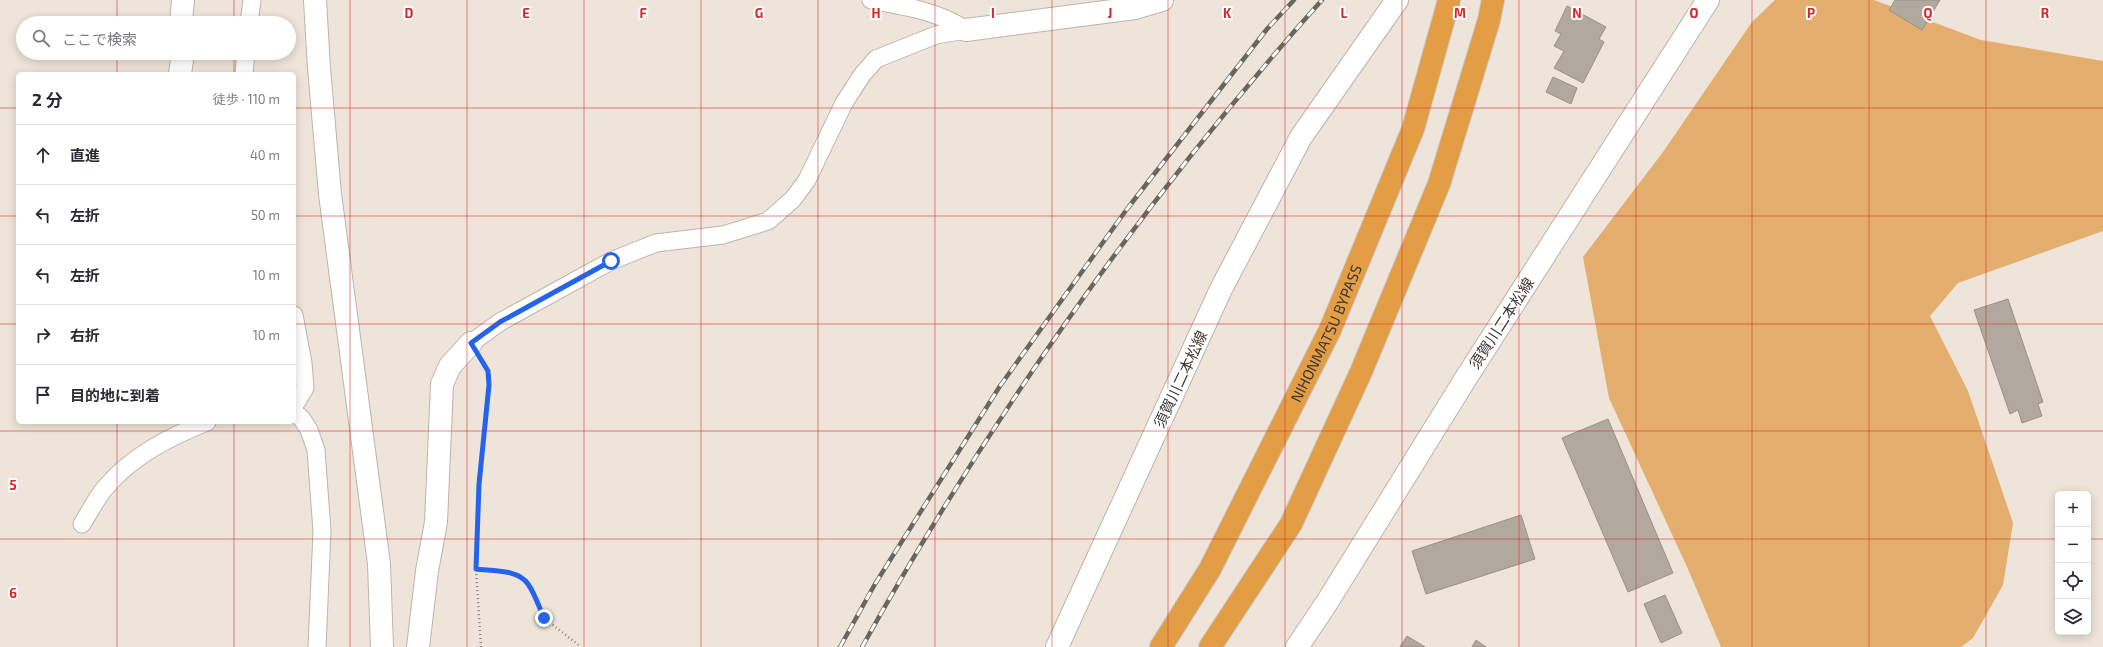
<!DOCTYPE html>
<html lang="ja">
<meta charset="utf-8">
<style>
:root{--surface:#fff;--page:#f2f2f3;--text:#2b2b33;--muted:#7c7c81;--line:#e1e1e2}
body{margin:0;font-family:"Exo 2","Noto Sans JP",sans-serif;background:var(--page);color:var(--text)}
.controls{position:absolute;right:12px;bottom:12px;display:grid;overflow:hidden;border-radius:6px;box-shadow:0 2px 10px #0003}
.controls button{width:36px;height:36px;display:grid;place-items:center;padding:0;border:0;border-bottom:1px solid var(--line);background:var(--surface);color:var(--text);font:20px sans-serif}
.stop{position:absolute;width:12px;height:12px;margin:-9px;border:3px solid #2563eb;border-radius:50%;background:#fff}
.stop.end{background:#2563eb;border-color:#fff;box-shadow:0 1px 4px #0008}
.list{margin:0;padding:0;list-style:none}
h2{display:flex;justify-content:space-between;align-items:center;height:52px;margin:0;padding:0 16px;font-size:17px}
h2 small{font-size:13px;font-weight:400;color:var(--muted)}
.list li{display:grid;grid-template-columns:26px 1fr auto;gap:12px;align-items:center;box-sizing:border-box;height:60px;padding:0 16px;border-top:1px solid var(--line)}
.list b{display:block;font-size:15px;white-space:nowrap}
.list em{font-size:13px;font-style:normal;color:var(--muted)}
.icon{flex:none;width:22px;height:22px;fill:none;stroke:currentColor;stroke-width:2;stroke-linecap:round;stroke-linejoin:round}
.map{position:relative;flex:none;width:2103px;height:647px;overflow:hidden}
.search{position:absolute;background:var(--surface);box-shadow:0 2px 10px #0003;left:16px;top:16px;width:280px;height:44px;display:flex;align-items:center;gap:10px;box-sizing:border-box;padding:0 14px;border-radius:22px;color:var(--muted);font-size:15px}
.panel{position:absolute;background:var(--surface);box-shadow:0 2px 10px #0003;left:16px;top:72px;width:280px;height:352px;border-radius:6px}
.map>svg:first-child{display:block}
.green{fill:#e4ae6e}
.building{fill:#b1a89e;stroke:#9a9187}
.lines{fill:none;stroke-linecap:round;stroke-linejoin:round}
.lane-casing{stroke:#bdb4a9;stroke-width:19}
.street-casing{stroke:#bdb4a9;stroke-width:24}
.secondary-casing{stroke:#bdb4a9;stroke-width:24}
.highway-casing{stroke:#c8c7c6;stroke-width:24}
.path{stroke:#8d867f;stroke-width:2.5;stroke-dasharray:1 3;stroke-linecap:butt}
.lane{stroke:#fff;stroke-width:17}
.street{stroke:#fff;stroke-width:22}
.secondary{stroke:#fff;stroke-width:22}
.highway{stroke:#e29d45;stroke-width:22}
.rail-casing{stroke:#6b655f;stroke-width:4.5}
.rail{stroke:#fff;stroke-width:3;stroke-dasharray:9;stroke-linecap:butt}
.route{stroke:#2563eb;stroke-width:5}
.grid{fill:none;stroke:#d62828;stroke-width:1;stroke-opacity:0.55}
.labels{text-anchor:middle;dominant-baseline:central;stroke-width:4;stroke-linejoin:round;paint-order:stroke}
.street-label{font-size:15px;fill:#3b3733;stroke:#fff}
.grid-label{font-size:13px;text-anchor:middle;font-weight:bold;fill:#d62828;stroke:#fff;stroke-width:4;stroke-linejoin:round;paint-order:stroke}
</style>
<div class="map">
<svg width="2103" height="647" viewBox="0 0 2103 647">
<rect width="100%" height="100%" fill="#eee4d9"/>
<path class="green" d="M 1775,0 L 1874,0 L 1981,40 L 2103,61 L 2103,231 L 1958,283 L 1930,316 L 1968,391 L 2013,523 L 2003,585 L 1973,638 L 1961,647 L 1721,647 L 1688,569 L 1609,398 L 1583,257 L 1663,152 L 1752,22 Z"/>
<path class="building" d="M 1895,0 L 1940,0 L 1922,30 L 1889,10 Z
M 1567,6 L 1606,27 L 1599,39 L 1604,42 L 1583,83 L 1554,68 L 1564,51 L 1554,46 L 1561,34 L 1555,31 Z
M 1553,77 L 1577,88 L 1571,104 L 1546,92 Z
M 2008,299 L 2043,402 L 2038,404 L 2042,416 L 2022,423 L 2018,410 L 2010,414 L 1974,310 Z
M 1608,419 L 1673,573 L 1628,592 L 1562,438 Z
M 1521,515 L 1535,559 L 1426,594 L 1412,551 Z
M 1665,595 L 1682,633 L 1661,643 L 1644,604 Z
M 1407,636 L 1425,647 L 1400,647 Z
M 1476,640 L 1486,647 L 1472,647 Z"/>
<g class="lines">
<g class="lane-casing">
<path id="lane" d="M 871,0 C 904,6 938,11 966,30
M 249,23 L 252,0
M 244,74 L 246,53
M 294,315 L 303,363 L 305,388 L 294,406
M 471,343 L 500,322 L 611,261 L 656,243 L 723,235 L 768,221 L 793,199 L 807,180 L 844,103 L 862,75 L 876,59 L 936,35 L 966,30
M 294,412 L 302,419 L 309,430 L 316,450 L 322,531 L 317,647
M 82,524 C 89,513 96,499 105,488 C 132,456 169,437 207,422"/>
</g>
<g class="street-casing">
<path id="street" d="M 315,0 L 319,68 L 330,194 L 379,564 L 382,647
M 181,23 L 183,0
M 180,74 L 182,60 L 182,53
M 418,647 L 427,571 L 436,522 L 442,384 L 450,366 L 471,343"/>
</g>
<g class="secondary-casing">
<path id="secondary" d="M 966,30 L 1135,8 L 1162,0
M 1057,647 L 1221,289 L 1301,137 L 1397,0
M 1297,647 L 1326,604 L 1466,378 L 1708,0"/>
</g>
<g class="highway-casing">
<g id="highway">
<path id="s1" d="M 1161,647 L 1210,569 L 1330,330 L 1413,129 L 1449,0"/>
<path d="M 1210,647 L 1291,524 L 1361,372 L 1439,184 L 1489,20 L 1493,0"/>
</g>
</g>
<path class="path" d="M 476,569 L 503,571 L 522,579 L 528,584 L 544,618 L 581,647
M 481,647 L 476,569 L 476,532 L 489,385 L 488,371 L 485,367"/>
<use href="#lane" class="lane"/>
<use href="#street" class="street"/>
<use href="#secondary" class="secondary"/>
<use href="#highway" class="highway"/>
<g class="rail-casing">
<path id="rail" d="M 840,647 L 875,584 L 1000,386 L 1127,209 L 1267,29 L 1294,0
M 862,647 C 991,416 1146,197 1322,0"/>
</g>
<use href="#rail" class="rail"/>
</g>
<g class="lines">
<path class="route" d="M 544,618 C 539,607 535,594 528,584 C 518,569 492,571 476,569 L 479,484 L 489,385 L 488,371 L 471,343 L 500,322 L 611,261"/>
</g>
<path class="grid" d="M 117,0 L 117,23M 234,0 L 234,23M 350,0 L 350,647M 467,0 L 467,647M 584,0 L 584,647M 701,0 L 701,647M 818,0 L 818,647M 935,0 L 935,647M 1052,0 L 1052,647M 1168,0 L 1168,647M 1285,0 L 1285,647M 1402,0 L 1402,647M 1519,0 L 1519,647M 1636,0 L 1636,647M 1752,0 L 1752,647M 1869,0 L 1869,647M 1986,0 L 1986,647M 117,53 L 117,74M 234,53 L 234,74M 0,108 L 18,108M 294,108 L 2103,108M 0,216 L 18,216M 294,216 L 2103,216M 0,324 L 18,324M 294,324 L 2103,324M 117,422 L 117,647M 234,422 L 234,647M 0,431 L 2103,431M 0,539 L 2058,539M 2088,539 L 2103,539"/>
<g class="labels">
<g class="street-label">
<text transform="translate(1501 323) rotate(-57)">須賀川二本松線</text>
<text stroke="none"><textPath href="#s1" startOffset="355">NIHONMATSU BYPASS</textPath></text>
<text transform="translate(1180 379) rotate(-65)">須賀川二本松線</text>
</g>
</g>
<g class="grid-label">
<text x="409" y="18">D</text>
<text x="526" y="18">E</text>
<text x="643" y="18">F</text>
<text x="759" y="18">G</text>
<text x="876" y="18">H</text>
<text x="993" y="18">I</text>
<text x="1110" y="18">J</text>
<text x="1227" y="18">K</text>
<text x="1344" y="18">L</text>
<text x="1460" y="18">M</text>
<text x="1577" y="18">N</text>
<text x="1694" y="18">O</text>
<text x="1811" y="18">P</text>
<text x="1928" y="18">Q</text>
<text x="2045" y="18">R</text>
<text x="13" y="490">5</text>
<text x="13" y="598">6</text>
</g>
</svg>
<div class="controls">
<button>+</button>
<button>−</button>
<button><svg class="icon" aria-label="locate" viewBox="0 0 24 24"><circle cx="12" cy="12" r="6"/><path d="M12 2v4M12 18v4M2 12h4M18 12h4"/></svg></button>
<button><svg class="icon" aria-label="layers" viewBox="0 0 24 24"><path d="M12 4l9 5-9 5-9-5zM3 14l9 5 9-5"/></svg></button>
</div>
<div class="stop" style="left:611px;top:261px"></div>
<div class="stop end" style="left:544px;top:618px"></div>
<div class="search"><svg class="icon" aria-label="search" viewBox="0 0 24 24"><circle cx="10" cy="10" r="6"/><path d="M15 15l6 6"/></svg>ここで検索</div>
<section class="panel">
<h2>2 分<small>徒歩 · 110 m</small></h2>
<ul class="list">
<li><svg class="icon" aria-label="ahead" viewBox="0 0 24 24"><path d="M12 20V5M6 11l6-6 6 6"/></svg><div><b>直進</b></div><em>40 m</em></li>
<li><svg class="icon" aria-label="left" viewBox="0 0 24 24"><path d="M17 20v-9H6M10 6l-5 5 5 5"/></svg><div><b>左折</b></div><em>50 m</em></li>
<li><svg class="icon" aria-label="left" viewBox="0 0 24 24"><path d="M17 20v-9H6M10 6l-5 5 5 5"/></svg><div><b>左折</b></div><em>10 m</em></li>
<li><svg class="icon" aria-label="right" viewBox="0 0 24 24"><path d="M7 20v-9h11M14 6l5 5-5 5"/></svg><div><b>右折</b></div><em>10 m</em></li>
<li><svg class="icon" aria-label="arrive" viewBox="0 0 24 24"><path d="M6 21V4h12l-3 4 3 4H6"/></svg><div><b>目的地に到着</b></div></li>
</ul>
</section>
</div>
